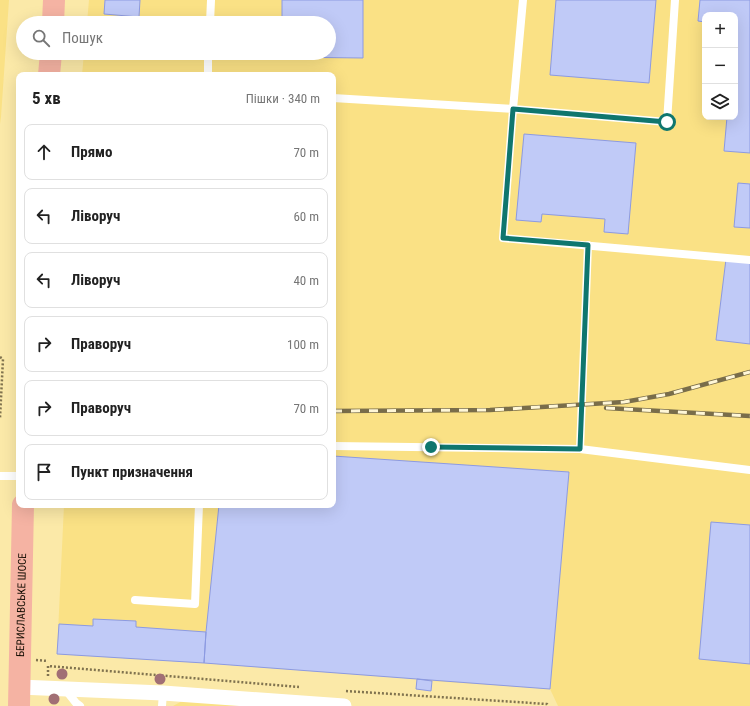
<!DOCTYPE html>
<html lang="uk">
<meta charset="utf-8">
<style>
:root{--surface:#fff;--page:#f2f2f2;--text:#222;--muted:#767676;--line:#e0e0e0}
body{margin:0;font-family:"Roboto Condensed",sans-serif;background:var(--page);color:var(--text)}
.controls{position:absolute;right:12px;top:12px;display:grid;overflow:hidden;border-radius:8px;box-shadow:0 4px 16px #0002}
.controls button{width:36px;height:36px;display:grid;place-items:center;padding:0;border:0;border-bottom:1px solid var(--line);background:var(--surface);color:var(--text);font:20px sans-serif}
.stop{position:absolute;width:12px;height:12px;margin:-9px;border:3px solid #0f766e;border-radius:50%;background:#fff}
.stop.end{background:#0f766e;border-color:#fff;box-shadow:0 1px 4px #0008}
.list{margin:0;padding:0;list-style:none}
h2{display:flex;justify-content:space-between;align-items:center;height:52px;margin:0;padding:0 16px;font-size:17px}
h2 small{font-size:13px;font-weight:400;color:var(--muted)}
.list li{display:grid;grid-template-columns:26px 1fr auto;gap:12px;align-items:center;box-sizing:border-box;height:56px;margin:0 8px 8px;padding:0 8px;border:1px solid var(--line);border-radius:8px}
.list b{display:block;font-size:15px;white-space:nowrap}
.list em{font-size:13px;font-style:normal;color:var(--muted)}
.icon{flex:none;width:22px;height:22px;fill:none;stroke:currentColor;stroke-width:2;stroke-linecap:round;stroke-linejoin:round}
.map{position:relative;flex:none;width:750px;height:706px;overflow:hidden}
.search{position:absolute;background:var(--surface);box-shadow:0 4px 16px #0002;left:16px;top:16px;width:320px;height:44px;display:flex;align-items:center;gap:10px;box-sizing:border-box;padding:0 14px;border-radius:22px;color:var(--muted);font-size:15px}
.panel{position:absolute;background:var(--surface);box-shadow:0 4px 16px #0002;left:16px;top:72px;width:320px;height:436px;border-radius:8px}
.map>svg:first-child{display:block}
.built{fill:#fae185;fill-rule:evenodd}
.building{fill:#c0caf7;stroke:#8c9ae2}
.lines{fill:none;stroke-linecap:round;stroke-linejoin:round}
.path{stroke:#80734f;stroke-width:2.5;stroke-dasharray:2 2;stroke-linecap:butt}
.service{stroke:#fff;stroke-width:8}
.minor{stroke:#fff;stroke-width:15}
.primary{stroke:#f5b3a3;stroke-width:22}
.rail-casing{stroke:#796d4a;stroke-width:4.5}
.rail{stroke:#fff7d7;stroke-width:3;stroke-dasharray:9;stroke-linecap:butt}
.tree{fill:#a16f75}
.route{stroke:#0f766e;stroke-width:5}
.labels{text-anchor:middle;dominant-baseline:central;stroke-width:3;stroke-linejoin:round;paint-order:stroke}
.street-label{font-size:11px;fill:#120b00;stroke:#fff7d7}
</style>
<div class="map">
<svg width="750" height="706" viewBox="0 0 750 706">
<rect width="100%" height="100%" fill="#fbe9a8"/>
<path class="built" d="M 0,0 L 9,0 L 1,117 L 0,124 Z
M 89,0 L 750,0 L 750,706 L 558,706 L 550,689 L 432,681 L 431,691 L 416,689 L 417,679 L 204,663 L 57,654 L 64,505 L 333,505 L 333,75 L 82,75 L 84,53 L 329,53 L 329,23 L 87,23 ZM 705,15 L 735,15 L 735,117 L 705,117 Z
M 184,700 L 253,706 L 173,706 Z"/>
<path class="building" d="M 105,0 L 140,0 L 139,17 L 104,14 Z
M 282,0 L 363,0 L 363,58 L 282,57 L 282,53 L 329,53 L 329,23 L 282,23 Z
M 556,0 L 656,0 L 649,83 L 550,75 Z
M 700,0 L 750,0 L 750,153 L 724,151 L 727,117 L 735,117 L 735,15 L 705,15 L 705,22 L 698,21 Z
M 524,134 L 636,143 L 628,234 L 604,232 L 605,219 L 542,214 L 541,222 L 516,220 Z
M 738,183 L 750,184 L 750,228 L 734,227 Z
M 726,259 L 750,262 L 750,344 L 716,340 Z
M 333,456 L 569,472 L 550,689 L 204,663 L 206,632 L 219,505 L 333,505 Z
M 152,505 L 185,505 L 185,507 Z
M 711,522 L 750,525 L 750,664 L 699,659 Z
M 93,619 L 136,621 L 136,627 L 206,632 L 204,663 L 57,654 L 59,624 L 93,626 Z
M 417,679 L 432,681 L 431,691 L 416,689 Z"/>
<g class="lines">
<path class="path" d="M 0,357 L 3,359 L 0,418
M 36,660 L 48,661
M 48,676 L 48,666 L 299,687
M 346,691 L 547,704 L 548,706"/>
<path class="service" d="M 523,0 L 513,109 L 667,122 L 675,0
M 210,23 L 211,0
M 208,75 L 208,53
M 333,98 L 513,109 L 503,238 L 750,260
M 588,245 L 580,449 L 750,470
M 333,446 L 580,449
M 0,476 L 19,476
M 135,600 L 195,604 L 199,505
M 65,689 L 76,703 L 80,706
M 162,706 L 163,693"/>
<path class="minor" d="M 19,687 L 163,693 L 344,706"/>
<g class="primary">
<path d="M 53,23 L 54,0"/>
<path d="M 49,75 L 51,53"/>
<path id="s1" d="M 19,706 L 23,505"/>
</g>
<g class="rail-casing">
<path id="rail" d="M 606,408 L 750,416
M 333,411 L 490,410 L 624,402 L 669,394 L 750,372"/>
</g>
<use href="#rail" class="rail"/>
</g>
<g class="tree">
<circle cx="62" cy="674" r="5.5"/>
<circle cx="160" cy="679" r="5.5"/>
<circle cx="54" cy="699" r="5.5"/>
</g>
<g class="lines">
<path class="route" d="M 431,447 L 580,449 L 588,245 L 503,238 L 513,109 L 667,122"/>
</g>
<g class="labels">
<g class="street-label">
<text stroke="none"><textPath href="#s1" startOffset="101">БЕРИСЛАВСЬКЕ ШОСЕ</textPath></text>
</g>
</g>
</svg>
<div class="controls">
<button>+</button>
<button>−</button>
<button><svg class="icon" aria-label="layers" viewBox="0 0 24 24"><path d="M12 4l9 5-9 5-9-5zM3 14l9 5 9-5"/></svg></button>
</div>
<div class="stop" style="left:667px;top:122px"></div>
<div class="stop end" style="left:431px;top:447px"></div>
<div class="search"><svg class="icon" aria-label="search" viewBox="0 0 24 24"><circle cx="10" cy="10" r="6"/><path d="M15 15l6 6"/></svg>Пошук</div>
<section class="panel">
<h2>5 хв<small>Пішки · 340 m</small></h2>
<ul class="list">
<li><svg class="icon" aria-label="ahead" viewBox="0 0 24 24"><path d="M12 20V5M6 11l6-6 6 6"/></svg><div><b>Прямо</b></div><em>70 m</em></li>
<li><svg class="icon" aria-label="left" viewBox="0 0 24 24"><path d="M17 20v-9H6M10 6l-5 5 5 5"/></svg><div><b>Ліворуч</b></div><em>60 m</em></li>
<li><svg class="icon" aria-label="left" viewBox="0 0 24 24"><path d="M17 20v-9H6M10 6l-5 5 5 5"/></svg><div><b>Ліворуч</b></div><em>40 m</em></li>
<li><svg class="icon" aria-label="right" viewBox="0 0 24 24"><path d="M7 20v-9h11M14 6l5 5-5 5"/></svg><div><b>Праворуч</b></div><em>100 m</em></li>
<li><svg class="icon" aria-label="right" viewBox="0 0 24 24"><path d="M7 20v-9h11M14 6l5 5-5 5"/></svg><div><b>Праворуч</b></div><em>70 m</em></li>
<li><svg class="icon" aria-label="arrive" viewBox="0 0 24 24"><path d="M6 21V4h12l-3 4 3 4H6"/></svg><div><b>Пункт призначення</b></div></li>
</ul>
</section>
</div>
